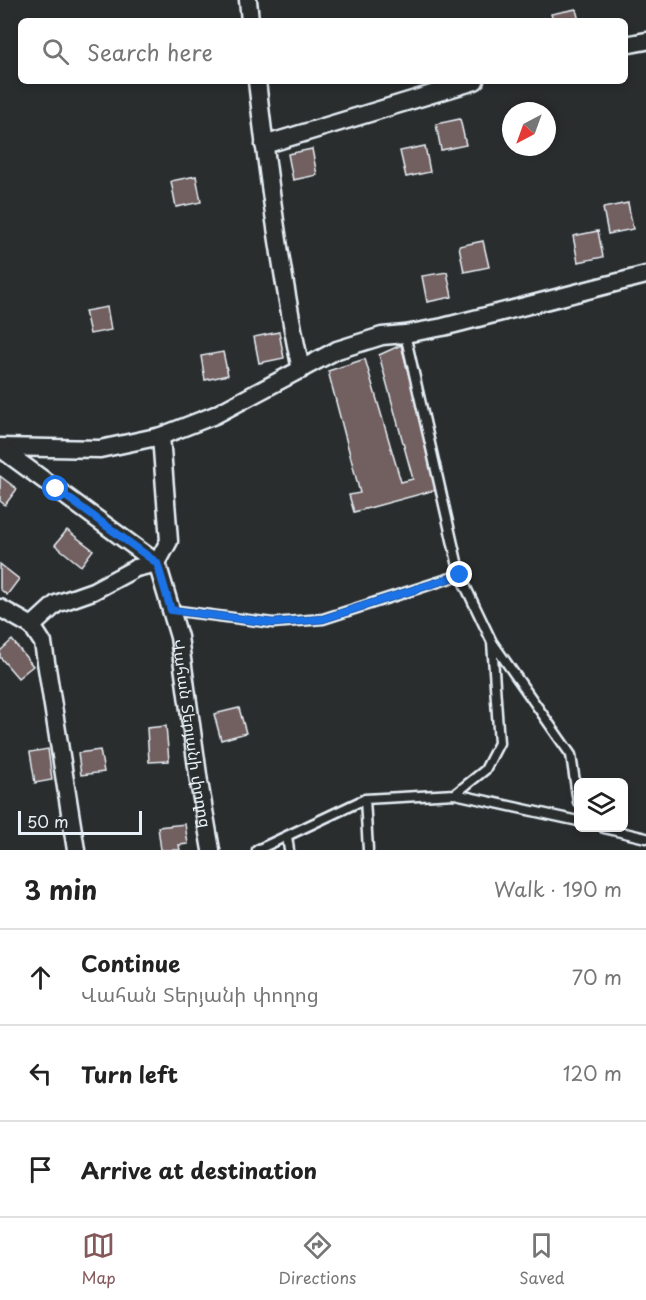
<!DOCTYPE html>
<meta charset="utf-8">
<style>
:root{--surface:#fff;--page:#f2f2f2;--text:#222;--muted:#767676;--line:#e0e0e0;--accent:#85585c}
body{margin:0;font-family:"Playpen Sans","Noto Sans Armenian",sans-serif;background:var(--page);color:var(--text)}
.controls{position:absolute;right:18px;bottom:18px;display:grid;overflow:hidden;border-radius:9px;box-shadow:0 3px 9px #0003}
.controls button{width:54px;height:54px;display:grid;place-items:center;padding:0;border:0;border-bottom:2px solid var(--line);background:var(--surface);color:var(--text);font:30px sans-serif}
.compass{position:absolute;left:502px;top:102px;width:54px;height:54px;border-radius:50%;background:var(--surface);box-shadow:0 3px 9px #0003;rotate:221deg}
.scale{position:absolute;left:18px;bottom:15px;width:124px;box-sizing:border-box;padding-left:6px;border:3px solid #e8f1f8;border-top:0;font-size:16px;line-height:21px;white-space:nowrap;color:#e8f1f8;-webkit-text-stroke:4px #2a2d2e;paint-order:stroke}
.stop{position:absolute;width:18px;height:18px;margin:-14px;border:4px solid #1a73e8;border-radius:50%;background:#fff}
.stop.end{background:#1a73e8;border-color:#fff;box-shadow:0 2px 6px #0008}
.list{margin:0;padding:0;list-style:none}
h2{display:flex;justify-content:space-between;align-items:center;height:78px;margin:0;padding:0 24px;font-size:26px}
h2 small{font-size:20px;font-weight:400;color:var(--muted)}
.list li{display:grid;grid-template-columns:39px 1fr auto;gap:18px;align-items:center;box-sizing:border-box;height:96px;padding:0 24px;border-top:2px solid var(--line)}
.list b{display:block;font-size:22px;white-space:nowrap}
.list p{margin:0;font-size:20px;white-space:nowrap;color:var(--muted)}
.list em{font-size:20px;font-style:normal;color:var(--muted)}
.icon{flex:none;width:33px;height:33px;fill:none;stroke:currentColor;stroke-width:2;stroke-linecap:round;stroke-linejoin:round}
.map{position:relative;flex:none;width:646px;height:850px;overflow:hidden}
.search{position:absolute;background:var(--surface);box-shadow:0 3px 9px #0003;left:18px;right:18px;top:18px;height:66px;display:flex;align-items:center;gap:15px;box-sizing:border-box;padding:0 21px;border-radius:9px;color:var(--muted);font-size:22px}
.sheet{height:366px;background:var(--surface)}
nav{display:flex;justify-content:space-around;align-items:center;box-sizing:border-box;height:84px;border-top:2px solid var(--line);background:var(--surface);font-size:16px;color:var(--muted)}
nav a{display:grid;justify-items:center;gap:3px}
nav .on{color:var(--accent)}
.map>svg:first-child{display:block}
.building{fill:#725f5e;stroke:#e8f1f8;stroke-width:1.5}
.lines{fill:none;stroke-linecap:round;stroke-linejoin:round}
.service-casing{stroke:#e8f1f8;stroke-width:13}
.minor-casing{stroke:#e8f1f8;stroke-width:21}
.service{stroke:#2a2d2e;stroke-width:8}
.minor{stroke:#2a2d2e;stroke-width:16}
.route{stroke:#1a73e8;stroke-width:8}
.labels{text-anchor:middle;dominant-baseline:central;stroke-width:5;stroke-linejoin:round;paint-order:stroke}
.street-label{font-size:16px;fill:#e8f1f8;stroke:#2a2d2e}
</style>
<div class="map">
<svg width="646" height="850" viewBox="0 0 646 850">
<rect width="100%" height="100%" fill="#2a2d2e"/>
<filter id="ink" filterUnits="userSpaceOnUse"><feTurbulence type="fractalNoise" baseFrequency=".0167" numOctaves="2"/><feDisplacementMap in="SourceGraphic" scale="12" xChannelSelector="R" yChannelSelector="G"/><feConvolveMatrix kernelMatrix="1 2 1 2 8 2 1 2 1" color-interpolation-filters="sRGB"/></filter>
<g filter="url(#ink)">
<path class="building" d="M 576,9 L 579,21 L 553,21 L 551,14 Z
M 460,119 L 466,145 L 441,150 L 436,124 Z
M 425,146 L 430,172 L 406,177 L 400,151 Z
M 312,149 L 317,175 L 293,180 L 288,154 Z
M 196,176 L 201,202 L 176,207 L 171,181 Z
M 628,203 L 633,229 L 608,234 L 603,208 Z
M 598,231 L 603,257 L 578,262 L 573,236 Z
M 483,241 L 489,267 L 464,272 L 459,246 Z
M 447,272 L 452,297 L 427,302 L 422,276 Z
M 107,307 L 111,330 L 90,334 L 85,311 Z
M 279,332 L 284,358 L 259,363 L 254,337 Z
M 401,345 L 439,489 L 354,512 L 349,495 L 360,493 L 328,371 L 365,359 L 401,482 L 413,479 L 379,355 Z
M 223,352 L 228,375 L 205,380 L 201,356 Z
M 0,476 L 17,489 L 5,505 L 0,501 Z
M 67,530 L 93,550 L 81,566 L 55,545 Z
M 0,564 L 19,579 L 7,595 L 0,589 Z
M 12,640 L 33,666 L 18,678 L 0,657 L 0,651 Z
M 239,708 L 246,733 L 221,740 L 214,714 Z
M 166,726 L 169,761 L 149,762 L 147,728 Z
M 48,749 L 52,780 L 35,783 L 30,752 Z
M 100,750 L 104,772 L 81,775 L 78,753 Z
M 185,824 L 188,844 L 179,845 L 180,850 L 161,850 L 158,827 Z"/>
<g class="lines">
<g class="service-casing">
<path id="service" d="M 405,334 L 460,575 L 492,642 L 571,755 L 578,802
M 171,610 L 273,623 L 323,619 L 460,575
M 455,794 L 485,770 L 499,743 L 492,642
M 365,799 L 368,850
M 604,828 L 646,838
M 287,836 L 289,850
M 257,850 L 365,799 L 455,794 L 578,821"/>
</g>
<g class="minor-casing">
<g id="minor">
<path d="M 248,0 L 250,21"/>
<path d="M 625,45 L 646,41"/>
<path d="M 257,81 C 268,178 281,274 301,370"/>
<path d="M 264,145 L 475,81"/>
<path d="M 0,447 L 100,449 L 161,436 L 215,415 L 337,350 L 382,336 L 405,334 L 443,327 L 646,275"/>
<path id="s1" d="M 0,448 L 157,563 L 179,637 L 199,782 L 211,850"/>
<path d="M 0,608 L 32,626 L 43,643 L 76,850"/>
<path d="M 32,626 L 56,604 L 93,591 L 136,568 L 157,563 L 169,541 L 161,436"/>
</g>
</g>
<use href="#service" class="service"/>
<use href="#minor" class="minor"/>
</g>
</g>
<g class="lines" filter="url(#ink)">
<path class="route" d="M 56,489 L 157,563 L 171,610 L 273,623 L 323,619 L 460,575"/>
</g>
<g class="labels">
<g class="street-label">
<text stroke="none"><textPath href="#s1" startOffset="369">Վահան Տերյանի փողոց</textPath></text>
</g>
</g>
</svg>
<div class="controls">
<button><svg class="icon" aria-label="layers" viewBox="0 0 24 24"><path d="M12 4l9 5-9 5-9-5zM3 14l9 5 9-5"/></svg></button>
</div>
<svg class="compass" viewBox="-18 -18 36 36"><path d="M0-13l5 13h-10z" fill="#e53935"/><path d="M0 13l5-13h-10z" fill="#767676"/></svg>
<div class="scale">50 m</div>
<div class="stop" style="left:56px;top:489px"></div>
<div class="stop end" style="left:460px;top:575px"></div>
<div class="search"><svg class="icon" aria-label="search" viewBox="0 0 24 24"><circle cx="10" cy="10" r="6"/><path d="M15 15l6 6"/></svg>Search here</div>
</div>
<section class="sheet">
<h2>3 min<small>Walk · 190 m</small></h2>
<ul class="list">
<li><svg class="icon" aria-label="ahead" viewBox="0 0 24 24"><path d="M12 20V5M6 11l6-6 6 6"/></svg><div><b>Continue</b><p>Վահան Տերյանի փողոց</p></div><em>70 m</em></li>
<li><svg class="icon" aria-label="left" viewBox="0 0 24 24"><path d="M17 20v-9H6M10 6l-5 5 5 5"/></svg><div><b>Turn left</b></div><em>120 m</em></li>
<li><svg class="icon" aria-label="arrive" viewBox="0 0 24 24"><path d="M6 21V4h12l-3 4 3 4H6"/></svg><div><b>Arrive at destination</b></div></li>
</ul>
</section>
<nav>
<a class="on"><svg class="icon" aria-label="map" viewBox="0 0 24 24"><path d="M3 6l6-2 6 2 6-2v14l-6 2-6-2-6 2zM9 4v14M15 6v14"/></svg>Map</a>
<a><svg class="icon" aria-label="directions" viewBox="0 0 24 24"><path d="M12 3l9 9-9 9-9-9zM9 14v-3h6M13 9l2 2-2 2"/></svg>Directions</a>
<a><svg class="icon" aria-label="saved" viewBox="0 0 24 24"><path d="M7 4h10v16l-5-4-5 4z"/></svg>Saved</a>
</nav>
